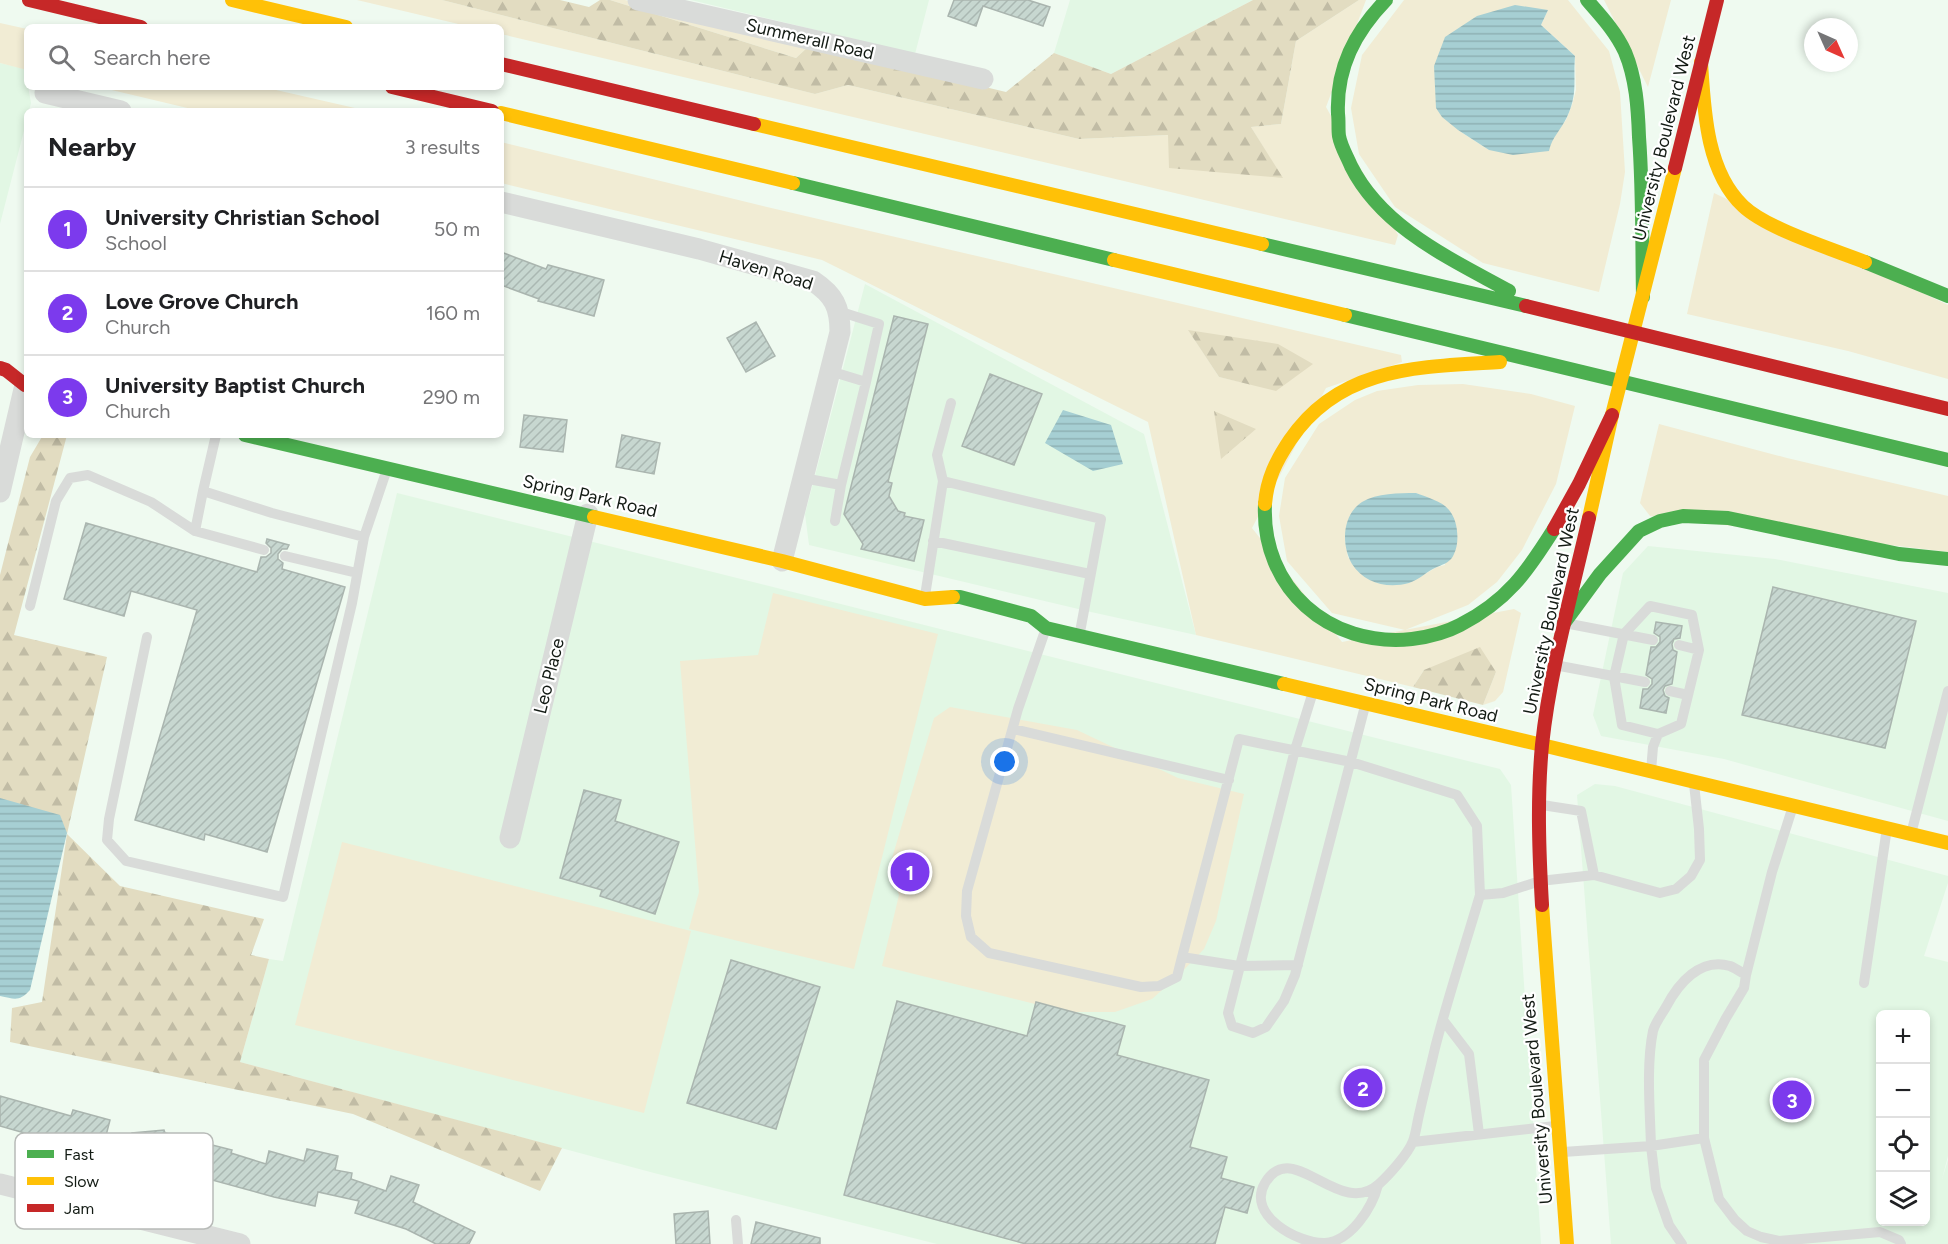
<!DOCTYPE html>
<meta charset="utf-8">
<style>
:root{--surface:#fff;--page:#f2f2f2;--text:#202124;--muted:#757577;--line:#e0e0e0;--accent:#7c3aed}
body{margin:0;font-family:Figtree,sans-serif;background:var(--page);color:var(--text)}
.controls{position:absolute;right:18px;bottom:18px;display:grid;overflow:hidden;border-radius:9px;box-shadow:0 3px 9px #0003}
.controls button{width:54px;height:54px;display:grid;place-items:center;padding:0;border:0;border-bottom:2px solid var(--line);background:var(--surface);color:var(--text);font:30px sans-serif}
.compass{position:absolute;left:1804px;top:18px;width:54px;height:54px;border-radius:50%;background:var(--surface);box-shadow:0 3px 9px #0003;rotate:135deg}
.you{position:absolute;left:1005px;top:762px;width:21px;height:21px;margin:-15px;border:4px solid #fff;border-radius:50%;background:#1a73e8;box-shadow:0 0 0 9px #1a73e833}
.badge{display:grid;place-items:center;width:39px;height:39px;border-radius:50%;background:var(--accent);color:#fff;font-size:20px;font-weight:700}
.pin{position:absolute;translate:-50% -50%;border:3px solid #fff;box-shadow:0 2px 6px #0006}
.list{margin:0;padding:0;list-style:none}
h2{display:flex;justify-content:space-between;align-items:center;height:78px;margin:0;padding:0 24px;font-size:26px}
h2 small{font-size:20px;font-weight:400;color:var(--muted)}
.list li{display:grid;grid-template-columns:39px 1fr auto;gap:18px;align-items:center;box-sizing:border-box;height:84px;padding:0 24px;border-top:2px solid var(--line)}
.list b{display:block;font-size:22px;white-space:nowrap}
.list p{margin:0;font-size:20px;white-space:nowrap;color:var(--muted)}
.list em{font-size:20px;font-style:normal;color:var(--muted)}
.icon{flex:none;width:33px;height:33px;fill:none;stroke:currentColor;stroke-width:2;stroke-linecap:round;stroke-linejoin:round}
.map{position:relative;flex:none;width:1948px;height:1244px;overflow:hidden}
.search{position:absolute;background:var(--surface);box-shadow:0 3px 9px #0003;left:24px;top:24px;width:480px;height:66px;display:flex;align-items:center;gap:15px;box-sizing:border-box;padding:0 21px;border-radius:9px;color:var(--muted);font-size:22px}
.panel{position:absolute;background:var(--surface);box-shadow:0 3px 9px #0003;left:24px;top:108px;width:480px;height:330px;border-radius:9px}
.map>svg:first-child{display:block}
.built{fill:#e2f7e4;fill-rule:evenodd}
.grass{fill:#f1ecd4;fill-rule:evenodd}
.forest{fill:url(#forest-firs)}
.water{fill:url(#water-rules)}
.building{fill:url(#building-hatch);stroke:#aab5af;stroke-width:1.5}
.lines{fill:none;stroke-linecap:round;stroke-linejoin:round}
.lane{stroke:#d9dbd9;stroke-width:10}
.street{stroke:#d9dbd9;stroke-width:21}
.fast{stroke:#4caf50;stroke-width:14}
.slow{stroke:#ffc107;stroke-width:14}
.jam{stroke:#c62828;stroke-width:14}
.labels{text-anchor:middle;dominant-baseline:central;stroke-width:4.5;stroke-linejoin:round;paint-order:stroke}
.street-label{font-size:18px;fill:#131b14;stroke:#fff}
.key{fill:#fff;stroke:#b8bbb8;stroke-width:1.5}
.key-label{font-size:16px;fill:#131b14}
</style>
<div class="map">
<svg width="1948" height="1244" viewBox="0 0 1948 1244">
<defs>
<pattern id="forest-firs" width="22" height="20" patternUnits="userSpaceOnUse" patternTransform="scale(1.5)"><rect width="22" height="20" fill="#e2dcc1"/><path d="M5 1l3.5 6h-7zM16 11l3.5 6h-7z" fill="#c1bca5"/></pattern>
<pattern id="water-rules" width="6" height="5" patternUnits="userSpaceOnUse" patternTransform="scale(1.5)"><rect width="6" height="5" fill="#a6cfd3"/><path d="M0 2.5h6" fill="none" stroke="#8eb1b4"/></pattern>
<pattern id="building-hatch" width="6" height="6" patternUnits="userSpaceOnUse" patternTransform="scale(1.5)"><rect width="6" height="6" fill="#c7d7d0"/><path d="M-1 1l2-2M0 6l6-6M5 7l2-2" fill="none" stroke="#aab8b2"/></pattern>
</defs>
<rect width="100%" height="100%" fill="#effaf0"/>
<path class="built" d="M 691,0 L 929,0 L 915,54 Z
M 1070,0 L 1253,0 L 1111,74 L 1054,53 Z
M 0,63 L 25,69 L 31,103 L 29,111 L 27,111 L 27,119 L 0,224 Z
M 865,284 L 1144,434 L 1196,635 L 1091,612 L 809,545 L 805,514 Z
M 397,493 L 1500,769 L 1511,785 L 1541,1244 L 937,1244 L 654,1173 L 240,1062 L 269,959 L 283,961 Z
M 1648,546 L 1775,559 L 1948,593 L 1948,821 L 1724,759 L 1601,736 L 1593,715 L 1623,573 Z
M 1595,784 L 1615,786 L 1948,876 L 1948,883 L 1924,956 L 1948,962 L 1948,1156 L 1942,1179 L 1948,1160 L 1948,1244 L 1611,1244 L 1577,795 ZM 1880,1014 L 1926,1014 L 1926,1222 L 1880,1222 Z"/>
<path class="grass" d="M 357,0 L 442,0 L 815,94 L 848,85 L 1079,139 L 1169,135 L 1282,178 L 1251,127 L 1281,124 L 1296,41 L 1359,0 L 1366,0 L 1326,107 L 1398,235 L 1395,245 L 501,34 L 501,27 L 471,27 Z
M 610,0 L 625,0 L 810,45 L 796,58 Z
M 1404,0 L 1568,0 L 1609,51 L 1620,92 L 1625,172 L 1620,204 L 1599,292 L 1483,263 L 1395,207 L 1359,154 L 1351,108 L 1362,55 ZM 1548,10 L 1541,25 L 1575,56 L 1576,90 L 1572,105 L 1566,120 L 1551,140 L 1489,150 L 1458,130 Z
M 1604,0 L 1671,0 L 1648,87 Z
M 0,23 L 27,29 L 27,70 L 0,63 Z
M 99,87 L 263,87 L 368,111 L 200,111 Z
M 501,142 L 767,207 L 1401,355 L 1402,362 L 1326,388 L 1252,528 L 1342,642 L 1514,609 L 1521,613 L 1503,692 L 1495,701 L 1483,705 L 1496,672 L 1424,670 L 1413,687 L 1196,635 L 1148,422 L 822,260 L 501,183 ZM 1189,331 L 1276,390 L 1219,377 Z
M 1714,193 L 1948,305 L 1948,379 L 1848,351 L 1687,314 Z
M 1463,384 L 1531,394 L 1575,406 L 1556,484 L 1522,550 L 1497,582 L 1468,605 L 1405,630 L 1332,613 L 1287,561 L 1279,516 L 1285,478 L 1319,424 L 1355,400 L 1377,391 L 1418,385 ZM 1416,493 L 1440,504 L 1445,565 L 1437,567 L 1409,583 L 1393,585 L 1354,566 L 1348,557 L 1345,541 Z
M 1659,424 L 1787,458 L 1948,496 L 1948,552 L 1650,516 L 1640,503 Z
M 773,593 L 938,634 L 854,969 L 689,929 L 699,892 L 680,661 L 758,655 Z
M 950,707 L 1077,730 L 1178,778 L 1244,794 L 1216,921 L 1204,949 L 1179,975 L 1152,999 L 1115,1012 L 1067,1012 L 882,966 L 899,895 L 889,868 L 934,718 Z
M 342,842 L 691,931 L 644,1113 L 295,1025 Z"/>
<path class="forest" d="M 442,0 L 560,0 L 589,7 L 600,0 L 610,0 L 796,58 L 810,45 L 1006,92 L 1054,53 L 1111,74 L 1253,0 L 1359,0 L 1296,41 L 1281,124 L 1251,127 L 1283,178 L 1169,168 L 1168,135 L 1079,139 L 848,85 L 815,94 Z
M 1188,330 L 1278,344 L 1313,364 L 1276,391 L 1219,377 Z
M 1214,411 L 1256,429 L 1221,459 Z
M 43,435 L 67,435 L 14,635 L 107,657 L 67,834 L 120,886 L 264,919 L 251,955 L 269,959 L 240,1062 L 562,1148 L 540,1191 L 353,1114 L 10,1042 L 12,1008 L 42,1002 L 67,834 L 0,798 L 0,575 L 30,457 Z
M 1480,647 L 1496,672 L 1483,705 L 1413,687 L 1424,670 Z"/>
<path class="water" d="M 1515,5 L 1548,10 L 1541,25 L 1575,56 C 1573,80 1578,94 1567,117 C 1561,130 1552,137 1549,151 L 1513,155 L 1489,150 L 1458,130 L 1442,117 L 1436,108 L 1434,66 L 1445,37 L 1477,16 Z
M 1063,410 L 1111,425 L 1123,464 L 1093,471 L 1045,443 Z
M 1416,493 C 1426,497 1442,501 1449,510 C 1458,520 1460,542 1454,554 C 1451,562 1444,564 1437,567 C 1427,571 1419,580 1409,583 C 1387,589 1364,583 1352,564 C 1341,545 1342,515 1362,502 C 1377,493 1399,493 1416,493 Z
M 0,798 L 60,815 L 67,833 L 30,990 C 19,1002 15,999 0,996 Z"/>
<path class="building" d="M 954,0 L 1028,0 L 1050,7 L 1043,26 L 983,6 L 976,26 L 948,16 Z
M 501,252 L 546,269 L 548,265 L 604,280 L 594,316 L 538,301 L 539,299 L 501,285 Z
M 894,316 L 928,324 L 888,482 L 892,483 L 889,496 L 898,511 L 905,513 L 904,516 L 924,520 L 914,561 L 861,549 L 863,544 L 844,514 Z
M 756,322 L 775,356 L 746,372 L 727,338 Z
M 990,374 L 1042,394 L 1014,465 L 962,446 Z
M 524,415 L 567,420 L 563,452 L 520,447 Z
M 622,435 L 660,443 L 654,474 L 616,467 Z
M 86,523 L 257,572 L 261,557 L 266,557 L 271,553 L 271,548 L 266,543 L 267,539 L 289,545 L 287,549 L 282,549 L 278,554 L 278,559 L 283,563 L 282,569 L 345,587 L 267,852 L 205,834 L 204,840 L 135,820 L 197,610 L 131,591 L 124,616 L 64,599 Z
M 1773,587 L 1916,621 L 1885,748 L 1742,715 Z
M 1656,622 L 1682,626 L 1680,638 L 1674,639 L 1672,644 L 1673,650 L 1677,652 L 1672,684 L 1665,686 L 1663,690 L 1665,696 L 1669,698 L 1666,713 L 1640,708 L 1643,689 L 1648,689 L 1652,684 L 1652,679 L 1646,675 L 1651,647 L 1656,647 L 1660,642 L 1660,637 L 1654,633 Z
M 584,790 L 621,800 L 615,821 L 679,842 L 655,914 L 600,896 L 602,890 L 560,878 Z
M 731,960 L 820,987 L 776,1129 L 687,1103 Z
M 897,1001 L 1027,1036 L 1036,1002 L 1125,1026 L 1117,1055 L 1209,1080 L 1190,1147 L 1227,1157 L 1221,1178 L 1254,1187 L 1247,1213 L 1225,1207 L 1215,1244 L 1026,1244 L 844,1195 Z
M 0,1096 L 71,1116 L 73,1110 L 110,1120 L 102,1151 L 42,1135 L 42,1138 L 0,1126 Z
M 164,1130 L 165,1133 L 232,1150 L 231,1153 L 266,1164 L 269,1151 L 304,1161 L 307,1149 L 338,1156 L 335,1170 L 352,1173 L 351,1179 L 386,1191 L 391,1176 L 419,1185 L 413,1202 L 475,1232 L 469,1244 L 436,1244 L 406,1229 L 355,1213 L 359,1201 L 318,1192 L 315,1206 L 274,1197 L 172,1169 L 176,1155 L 134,1158 L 132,1133 Z
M 708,1211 L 710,1244 L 676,1244 L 674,1214 Z
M 756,1222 L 820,1238 L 820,1244 L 751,1244 Z"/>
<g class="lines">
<path class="lane" d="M 838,311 L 879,324 L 866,382
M 216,435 L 203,491 L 272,513 L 364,537 L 386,472
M 803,478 L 841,485 L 866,382 L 830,371
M 943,481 L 1101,519 L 1080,632
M 835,521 L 841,485
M 195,531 L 203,491
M 933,541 L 1090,574
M 285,556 L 357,573
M 925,596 L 943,481 L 937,455 L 951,403
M 30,606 L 56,501 L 70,478 L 88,475 L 151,502 L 195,531 L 264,550
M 1570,624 L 1653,640
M 1045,631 L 1018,709 L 967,891 L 966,916 L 971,937 L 989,953 L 1141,987 L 1159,986 L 1177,977 L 1182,957 L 1239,966 L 1298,965
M 147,637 L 109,819 L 107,840 L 126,861 L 283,897 L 352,603 L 364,537
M 1560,666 L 1645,682
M 1670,691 L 1688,695
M 1312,695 L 1295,750 L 1228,1013 L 1232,1026 L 1253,1033 L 1266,1027 L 1284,1001 L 1295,975 L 1365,706
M 1013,729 L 1229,780
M 1658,734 L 1622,725 L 1614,677 L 1624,634 L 1650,606 L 1692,615 L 1699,650
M 1651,771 L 1653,747 L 1658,734 L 1681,724 L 1699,650 L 1679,645
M 1542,805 L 1581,811 L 1594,875
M 1793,806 L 1772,872 L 1746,975 L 1744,988 L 1726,1018 L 1704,1060 L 1704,1138 L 1719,1199 L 1735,1220 L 1747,1231 L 1761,1237 L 1779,1241 L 1880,1232 L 1899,1240 L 1901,1244
M 1911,834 L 1948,691
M 1182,957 L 1239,739 L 1351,762 L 1457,795 L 1477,826 L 1480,895
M 1864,983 L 1887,828
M 1443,1020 L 1469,1054 L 1479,1134
M 1704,1138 L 1651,1146 C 1650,1111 1646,1065 1653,1031 C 1655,1023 1662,1014 1666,1007 C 1678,984 1700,957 1730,966 C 1735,968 1741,972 1746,975
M 1413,1142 L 1555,1126
M 1563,1152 L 1651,1146 L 1656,1188 L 1669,1225 L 1682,1244
M 1378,1185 C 1372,1208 1351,1241 1325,1243 C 1298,1244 1246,1215 1265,1183 C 1293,1136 1339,1220 1379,1184 C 1389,1175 1408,1154 1413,1141 C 1416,1133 1417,1123 1419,1115 C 1424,1092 1430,1070 1435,1048 C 1448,997 1465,946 1480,895 L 1503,893 L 1540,881 L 1594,875 L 1660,893 L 1676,889 L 1691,876 L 1700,860 L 1699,829 L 1694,784
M 736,1220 L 738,1244"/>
<path class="street" d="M 638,0 L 983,79
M 45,93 L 121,111
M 501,202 L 699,249 L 813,281 C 834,295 840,307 840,332 L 782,561
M 0,492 L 25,385
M 510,838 L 588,514
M 0,1184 L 240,1244"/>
<path class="fast" d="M 1386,0 C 1355,32 1336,68 1338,114 C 1339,121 1338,129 1339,136 C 1341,147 1347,156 1351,166 C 1382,228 1451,259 1509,291
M 1587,0 C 1601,16 1616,32 1625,52 C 1636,78 1638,108 1639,137 C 1643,190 1642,244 1643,297
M 793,183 L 1114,260
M 1262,244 L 1526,306
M 1865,262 L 1948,296
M 1345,315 L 1948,460
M 245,435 L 594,517
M 1265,504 C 1261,588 1329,648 1412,639 C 1428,637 1445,633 1460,625 C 1507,601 1527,572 1554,529
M 953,597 L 960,597 L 1031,616 L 1046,628 L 1284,684
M 1564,623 L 1600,574 L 1639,531 L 1660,521 L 1683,516 L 1728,518 L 1899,554 L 1948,559"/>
<path class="slow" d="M 232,0 L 346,27
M 1701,62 C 1704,109 1706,171 1743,206 C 1767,229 1832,249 1865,262
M 501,113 L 793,183
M 754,124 L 1262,244
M 1114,260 L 1345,315
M 1265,504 C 1267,479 1276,461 1290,440 C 1340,366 1419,367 1500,362
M 594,517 L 782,561 L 925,599 L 953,597
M 1589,518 L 1612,415 L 1675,168
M 1284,684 L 1542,745
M 1542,745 L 1948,843
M 1542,905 L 1567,1244"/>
<path class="jam" d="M 29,0 L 141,27
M 501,64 L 754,124
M 392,87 L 492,111
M 1675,168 L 1717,0
M 1526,306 L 1948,409
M 0,368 L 6,370 L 25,385
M 1554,529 L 1579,484 L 1612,415
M 1542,905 C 1539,852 1537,799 1542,745 C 1550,669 1572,593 1589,518"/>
</g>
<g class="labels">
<g class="street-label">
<text transform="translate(810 39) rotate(13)">Summerall Road</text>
<text transform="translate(1664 138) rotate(-76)">University Boulevard West</text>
<text transform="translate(766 270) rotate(17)">Haven Road</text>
<text transform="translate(590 496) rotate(13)">Spring Park Road</text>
<text transform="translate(1551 611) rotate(-78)">University Boulevard West</text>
<text transform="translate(549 676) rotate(-76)">Leo Place</text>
<text transform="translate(1431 700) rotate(14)">Spring Park Road</text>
<text transform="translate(1537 1099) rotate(-95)">University Boulevard West</text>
</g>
</g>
<rect x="15" y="1133" width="198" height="96" rx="9" class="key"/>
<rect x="27" y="1150" width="27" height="8" fill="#4caf50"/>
<rect x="27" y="1177" width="27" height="8" fill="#ffc107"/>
<rect x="27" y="1204" width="27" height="8" fill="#c62828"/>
<g class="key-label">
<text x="64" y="1160">Fast</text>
<text x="64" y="1187">Slow</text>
<text x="64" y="1214">Jam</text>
</g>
</svg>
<div class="controls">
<button>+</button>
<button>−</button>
<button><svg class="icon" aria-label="locate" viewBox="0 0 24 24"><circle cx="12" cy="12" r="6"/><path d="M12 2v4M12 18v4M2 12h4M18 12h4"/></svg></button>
<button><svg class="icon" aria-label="layers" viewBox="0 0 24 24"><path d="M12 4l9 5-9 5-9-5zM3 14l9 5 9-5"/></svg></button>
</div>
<svg class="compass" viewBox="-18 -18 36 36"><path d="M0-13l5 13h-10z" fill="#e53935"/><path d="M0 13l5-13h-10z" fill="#757577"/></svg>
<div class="you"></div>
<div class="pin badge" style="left:910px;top:872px">1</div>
<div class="pin badge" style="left:1363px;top:1088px">2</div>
<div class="pin badge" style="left:1792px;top:1100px">3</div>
<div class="search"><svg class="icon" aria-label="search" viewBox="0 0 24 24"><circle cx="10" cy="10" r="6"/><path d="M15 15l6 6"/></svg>Search here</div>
<section class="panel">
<h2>Nearby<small>3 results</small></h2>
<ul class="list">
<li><span class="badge">1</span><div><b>University Christian School</b><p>School</p></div><em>50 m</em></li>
<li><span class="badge">2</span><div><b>Love Grove Church</b><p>Church</p></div><em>160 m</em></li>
<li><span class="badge">3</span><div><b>University Baptist Church</b><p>Church</p></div><em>290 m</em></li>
</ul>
</section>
</div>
